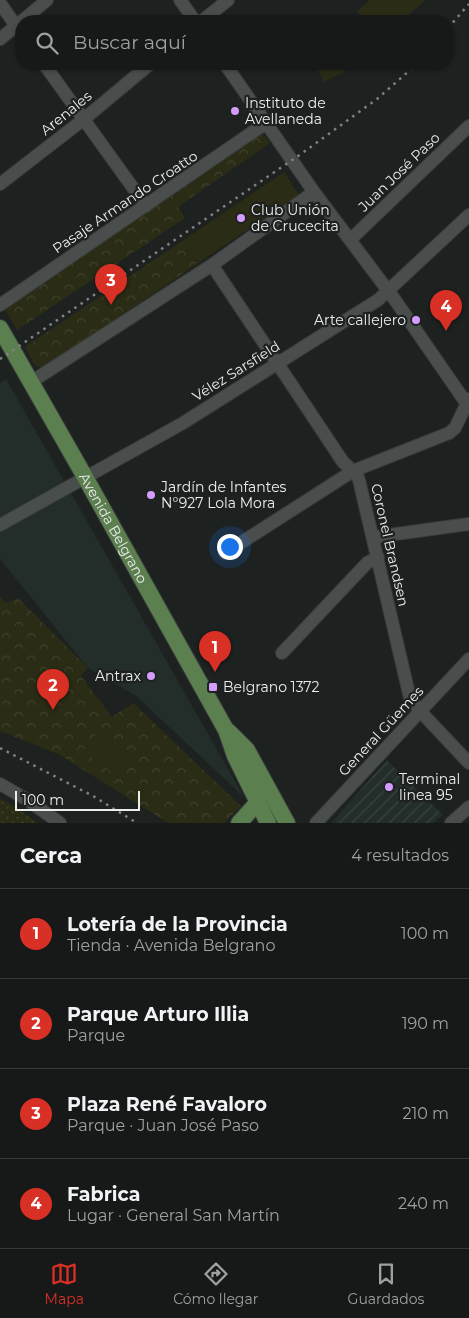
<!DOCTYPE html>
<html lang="es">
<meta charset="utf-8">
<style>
:root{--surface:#161917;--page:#232624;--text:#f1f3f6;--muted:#9ea0a1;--line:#353836;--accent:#d93025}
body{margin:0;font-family:Montserrat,sans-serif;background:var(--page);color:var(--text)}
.scale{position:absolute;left:15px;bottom:12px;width:125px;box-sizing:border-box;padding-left:5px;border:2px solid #ebeeec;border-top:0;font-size:14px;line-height:18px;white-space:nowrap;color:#ebeeec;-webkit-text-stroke:4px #1d211f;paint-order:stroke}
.you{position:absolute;left:229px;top:546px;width:18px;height:18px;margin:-12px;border:4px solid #fff;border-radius:50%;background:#1a73e8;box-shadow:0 0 0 8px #1a73e833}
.badge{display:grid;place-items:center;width:32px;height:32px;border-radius:50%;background:var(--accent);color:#fff;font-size:16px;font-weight:700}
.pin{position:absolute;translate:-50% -41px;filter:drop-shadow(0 1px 2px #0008)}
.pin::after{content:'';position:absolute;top:26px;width:18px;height:15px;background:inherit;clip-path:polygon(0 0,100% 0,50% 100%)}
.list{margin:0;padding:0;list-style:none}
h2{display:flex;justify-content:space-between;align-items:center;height:65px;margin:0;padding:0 20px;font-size:21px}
h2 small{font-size:16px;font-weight:400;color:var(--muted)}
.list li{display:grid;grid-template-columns:32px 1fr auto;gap:15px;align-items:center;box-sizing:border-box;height:90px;padding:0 20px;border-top:1px solid var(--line)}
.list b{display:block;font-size:19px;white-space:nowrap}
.list p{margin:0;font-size:16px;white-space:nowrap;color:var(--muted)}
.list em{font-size:16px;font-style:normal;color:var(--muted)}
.icon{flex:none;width:28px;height:28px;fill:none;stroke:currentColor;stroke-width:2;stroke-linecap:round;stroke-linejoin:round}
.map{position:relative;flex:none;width:469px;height:823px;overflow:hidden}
.search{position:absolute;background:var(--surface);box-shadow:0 1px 4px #0004;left:15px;right:15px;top:15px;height:55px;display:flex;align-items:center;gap:12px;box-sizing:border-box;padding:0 18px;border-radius:20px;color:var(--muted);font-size:19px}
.sheet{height:425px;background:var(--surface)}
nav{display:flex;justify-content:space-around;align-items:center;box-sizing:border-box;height:70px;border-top:1px solid var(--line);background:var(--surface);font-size:14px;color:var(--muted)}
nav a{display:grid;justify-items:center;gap:2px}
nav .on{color:var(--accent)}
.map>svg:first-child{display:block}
.built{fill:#232d29}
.industrial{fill:url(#industrial-furrows)}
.grass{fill:url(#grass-dots)}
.park{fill:url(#park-crowns)}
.pitch{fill:#2b2c15}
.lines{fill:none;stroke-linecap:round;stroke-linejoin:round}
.minor-casing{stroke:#393c3b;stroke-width:14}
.major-casing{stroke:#393c3b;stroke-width:18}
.minor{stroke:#494d4c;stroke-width:12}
.major{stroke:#5c7f50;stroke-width:16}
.rail{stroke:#7f8280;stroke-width:2.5;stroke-dasharray:2.5 5;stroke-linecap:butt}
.poi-dot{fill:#d49cfc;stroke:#1d211f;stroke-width:2}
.labels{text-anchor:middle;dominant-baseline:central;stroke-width:4.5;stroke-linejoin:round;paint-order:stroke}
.poi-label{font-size:14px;fill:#ebeeec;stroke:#1d211f;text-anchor:start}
.street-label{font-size:14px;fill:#ebeeec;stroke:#1d211f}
</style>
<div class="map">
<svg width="469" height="823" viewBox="0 0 469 823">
<defs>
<pattern id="industrial-furrows" width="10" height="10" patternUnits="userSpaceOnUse" patternTransform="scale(1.25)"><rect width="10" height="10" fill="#232d29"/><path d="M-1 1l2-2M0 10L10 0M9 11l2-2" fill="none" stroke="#38423e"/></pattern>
<pattern id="grass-dots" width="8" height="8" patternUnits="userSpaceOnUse" patternTransform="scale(1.25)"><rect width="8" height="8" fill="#2b2c15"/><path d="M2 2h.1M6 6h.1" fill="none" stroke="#40412c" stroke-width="1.8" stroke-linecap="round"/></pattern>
<pattern id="park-crowns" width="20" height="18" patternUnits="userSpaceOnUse" patternTransform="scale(1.25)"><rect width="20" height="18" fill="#2b2c15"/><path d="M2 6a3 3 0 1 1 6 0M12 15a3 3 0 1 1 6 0" fill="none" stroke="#40412c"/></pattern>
</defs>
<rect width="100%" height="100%" fill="#1d211f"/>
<path class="built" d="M 6,379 L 244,797 L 136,696 L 88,668 L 0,559 L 0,383 Z"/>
<path class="industrial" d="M 387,760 L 443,815 L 433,823 L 331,823 Z"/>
<path class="grass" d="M 0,799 L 9,803 L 38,823 L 0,823 Z"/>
<path class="park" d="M 261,131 L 270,143 L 178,207 L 185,218 L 17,330 L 5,309 Z
M 182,241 L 197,264 L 46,366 L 39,367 L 34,364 L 25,347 Z
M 0,596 L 6,603 L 18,598 L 88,668 L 81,676 L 112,717 L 133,703 L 241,806 L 224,823 L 168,823 L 60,755 L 0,731 Z"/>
<path class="pitch" d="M 370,0 L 426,0 L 407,16 L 410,21 L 366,21 L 357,11 Z
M 315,64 L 342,64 L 346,71 L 324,82 Z
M 284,172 L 299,195 L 197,264 L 182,241 Z
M 96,734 L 130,761 L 118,777 L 83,751 Z"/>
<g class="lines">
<g class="minor-casing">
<path id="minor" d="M 180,0 L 195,21
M 0,3 L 21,33
M 22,21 L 47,0
M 202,21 L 228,0
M 0,39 L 21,22
M 44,64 L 146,206
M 225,64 L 314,192 L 395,300 L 469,407
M 0,184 L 84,119 L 150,64
M 350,240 L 469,126
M 212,265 L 343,462 L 357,475 L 359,480 L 410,698 L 420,711 L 469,763
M 0,305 L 266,123
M 31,382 L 212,265 L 314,192
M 0,525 L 183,423 L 378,300 L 469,215
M 374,537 L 469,524
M 225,553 L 353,471 L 449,433 L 455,428 L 469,399
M 282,653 L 367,563 L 378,557
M 0,784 L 26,799 L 60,823
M 316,823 L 469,659
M 451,823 L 469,807"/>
</g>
<g class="major-casing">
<g id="major">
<path id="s1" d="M 0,328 L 85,477 L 226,730 L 235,756 L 268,823"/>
<path d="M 228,731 L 247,750 L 287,823"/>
<path d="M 239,823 L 258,802"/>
</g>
</g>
<use href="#minor" class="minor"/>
<use href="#major" class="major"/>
<path class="rail" d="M 448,28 L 469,4
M 0,359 L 301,154 L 377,99 L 417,64
M 0,748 L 93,796 L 137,823"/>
</g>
<g class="poi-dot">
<circle cx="235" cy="111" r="5"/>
<circle cx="241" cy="218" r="5"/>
<circle cx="416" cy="320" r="5"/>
<circle cx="151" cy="495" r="5"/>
<circle cx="151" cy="676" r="5"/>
<rect x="208" y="682" width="10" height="10" rx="2.5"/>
<circle cx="389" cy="787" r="5"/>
</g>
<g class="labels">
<g class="poi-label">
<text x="245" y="103">Instituto de<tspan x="245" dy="16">Avellaneda</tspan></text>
<text x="251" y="210">Club Unión<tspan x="251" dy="16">de Crucecita</tspan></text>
<text x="406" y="320" text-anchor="end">Arte callejero</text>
<text x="161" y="487">Jardín de Infantes<tspan x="161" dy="16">N°927 Lola Mora</tspan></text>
<text x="141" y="676" text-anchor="end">Antrax</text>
<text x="223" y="687">Belgrano 1372</text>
<text x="399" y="779">Terminal<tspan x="399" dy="16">linea 95</tspan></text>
</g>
<g class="street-label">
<text transform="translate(66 113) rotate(-39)">Arenales</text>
<text transform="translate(399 172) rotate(-44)">Juan José Paso</text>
<text transform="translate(125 202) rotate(-34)">Pasaje Armando Croatto</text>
<text transform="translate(236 371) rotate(-32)">Vélez Sarsfield</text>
<text stroke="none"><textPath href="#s1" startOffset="230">Avenida Belgrano</textPath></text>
<text transform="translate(390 545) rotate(77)">Coronel Brandsen</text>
<text transform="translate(381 731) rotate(-47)">General Güemes</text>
</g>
</g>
</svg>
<div class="scale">100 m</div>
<div class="you"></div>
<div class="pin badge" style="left:215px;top:672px">1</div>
<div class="pin badge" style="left:53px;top:710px">2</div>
<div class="pin badge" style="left:111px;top:305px">3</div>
<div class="pin badge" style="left:446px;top:331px">4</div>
<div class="search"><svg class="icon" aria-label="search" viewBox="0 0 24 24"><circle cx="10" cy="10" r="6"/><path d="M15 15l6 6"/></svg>Buscar aquí</div>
</div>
<section class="sheet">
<h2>Cerca<small>4 resultados</small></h2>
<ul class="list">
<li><span class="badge">1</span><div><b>Lotería de la Provincia</b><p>Tienda · Avenida Belgrano</p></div><em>100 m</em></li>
<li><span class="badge">2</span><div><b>Parque Arturo Illia</b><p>Parque</p></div><em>190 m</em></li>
<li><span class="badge">3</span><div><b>Plaza René Favaloro</b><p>Parque · Juan José Paso</p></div><em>210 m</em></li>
<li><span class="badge">4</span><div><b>Fabrica</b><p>Lugar · General San Martín</p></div><em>240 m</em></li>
</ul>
</section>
<nav>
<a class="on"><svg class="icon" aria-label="map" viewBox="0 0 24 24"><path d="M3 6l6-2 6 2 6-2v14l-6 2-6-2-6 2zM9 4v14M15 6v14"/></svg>Mapa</a>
<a><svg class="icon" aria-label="directions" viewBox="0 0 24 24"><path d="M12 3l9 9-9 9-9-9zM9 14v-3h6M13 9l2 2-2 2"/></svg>Cómo llegar</a>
<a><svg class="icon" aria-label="saved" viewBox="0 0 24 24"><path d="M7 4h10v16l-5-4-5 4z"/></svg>Guardados</a>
</nav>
